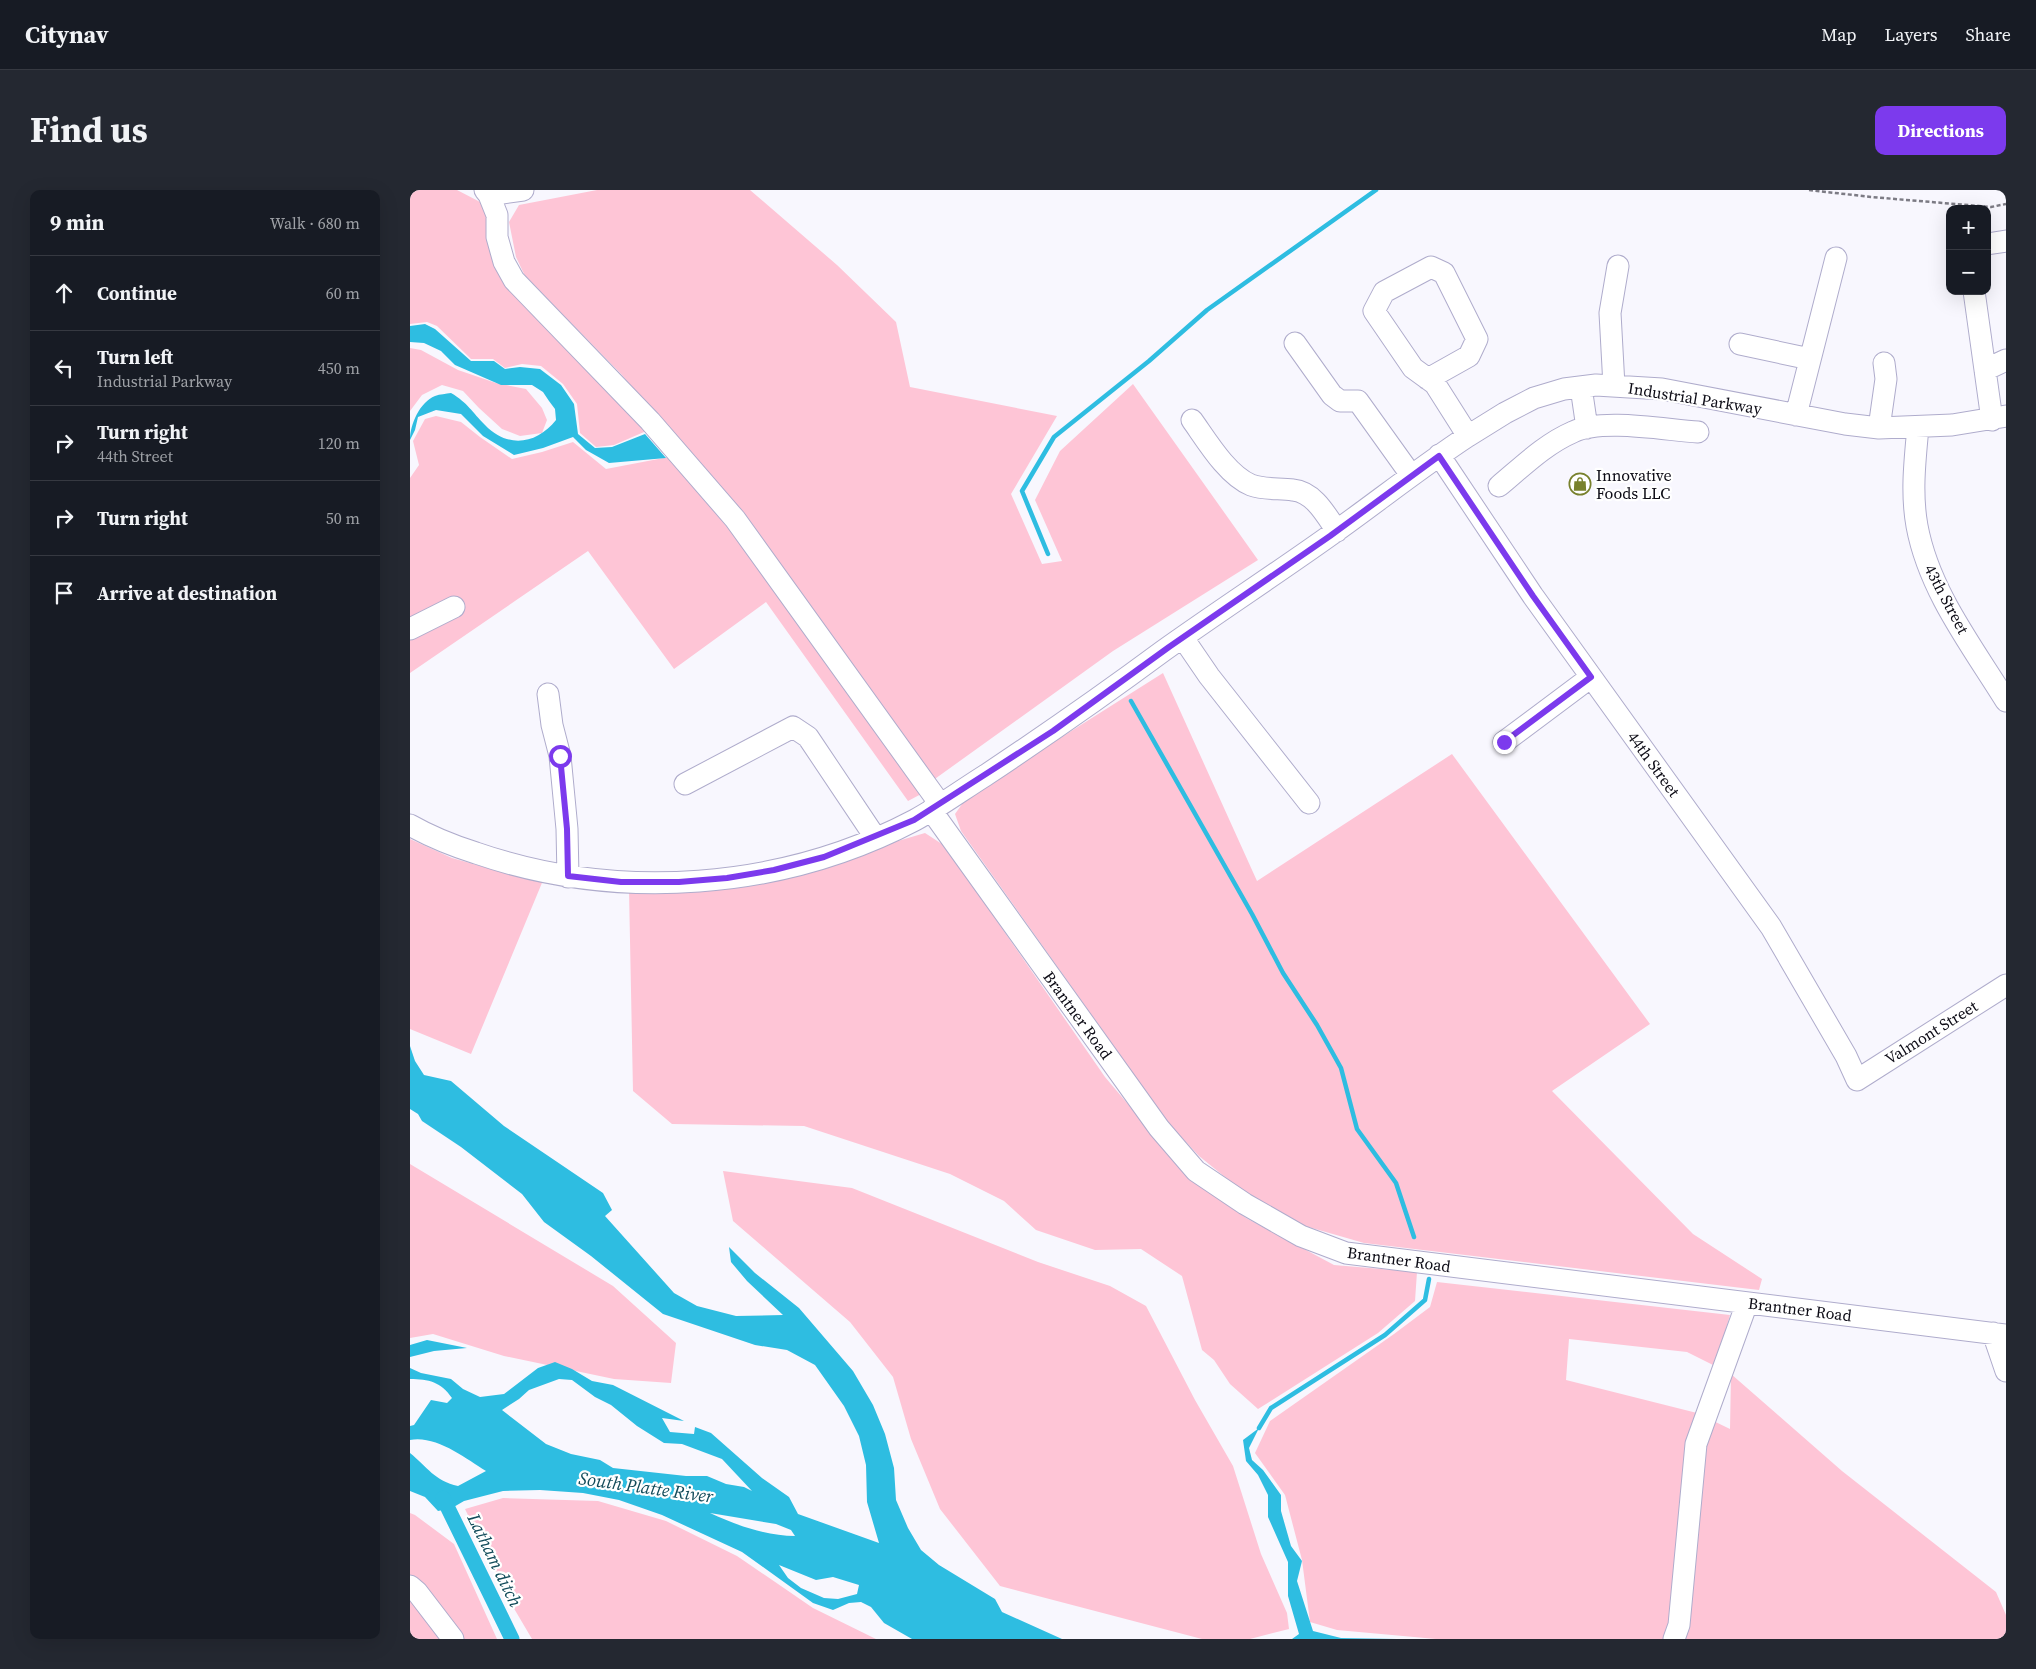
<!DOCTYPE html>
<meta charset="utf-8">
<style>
:root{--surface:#171b24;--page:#242831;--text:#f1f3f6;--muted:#9ea1a6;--line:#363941;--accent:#7c3aed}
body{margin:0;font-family:"Source Serif 4",serif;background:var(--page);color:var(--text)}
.controls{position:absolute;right:15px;top:15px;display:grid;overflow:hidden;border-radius:10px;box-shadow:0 5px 20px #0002}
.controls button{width:45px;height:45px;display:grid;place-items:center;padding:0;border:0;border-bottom:1px solid var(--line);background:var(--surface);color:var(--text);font:25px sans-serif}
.stop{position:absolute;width:15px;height:15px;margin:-11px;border:4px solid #7c3aed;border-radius:50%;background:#fff}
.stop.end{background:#7c3aed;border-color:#fff;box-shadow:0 1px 5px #0008}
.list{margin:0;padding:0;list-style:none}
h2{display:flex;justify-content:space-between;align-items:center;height:65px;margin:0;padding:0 20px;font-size:21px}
h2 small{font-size:16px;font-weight:400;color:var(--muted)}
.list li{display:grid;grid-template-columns:32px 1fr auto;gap:15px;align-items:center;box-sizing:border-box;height:75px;padding:0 20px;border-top:1px solid var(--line)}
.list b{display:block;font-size:19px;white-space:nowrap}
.list p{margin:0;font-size:16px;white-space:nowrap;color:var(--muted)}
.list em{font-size:16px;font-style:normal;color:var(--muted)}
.icon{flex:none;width:28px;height:28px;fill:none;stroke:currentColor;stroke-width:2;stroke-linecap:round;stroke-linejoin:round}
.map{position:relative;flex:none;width:1596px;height:1449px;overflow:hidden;border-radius:10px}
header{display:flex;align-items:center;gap:30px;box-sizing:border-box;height:70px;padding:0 25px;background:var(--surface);border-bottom:1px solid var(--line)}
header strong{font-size:24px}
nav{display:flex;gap:28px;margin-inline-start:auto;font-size:18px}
.intro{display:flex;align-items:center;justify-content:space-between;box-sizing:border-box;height:120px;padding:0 30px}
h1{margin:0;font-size:35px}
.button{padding:12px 22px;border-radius:10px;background:var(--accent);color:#fff;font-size:18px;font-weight:700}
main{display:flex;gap:30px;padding:0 30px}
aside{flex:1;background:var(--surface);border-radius:10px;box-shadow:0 5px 20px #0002}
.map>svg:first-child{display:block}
.green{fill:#fec5d6}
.water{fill:#2ebde1;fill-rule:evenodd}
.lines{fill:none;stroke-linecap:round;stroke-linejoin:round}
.stream{stroke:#2ebde1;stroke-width:4.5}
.canal{stroke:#2ebde1;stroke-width:15}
.minor-casing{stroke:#afaccc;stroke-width:23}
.path{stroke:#7c7b84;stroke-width:2.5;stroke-dasharray:4 2.5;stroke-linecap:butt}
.minor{stroke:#fff;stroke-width:21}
.route{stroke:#7c3aed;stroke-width:6}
.labels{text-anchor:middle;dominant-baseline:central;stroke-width:4.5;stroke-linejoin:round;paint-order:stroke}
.street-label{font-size:16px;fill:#0c0b15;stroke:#fff}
.poi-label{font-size:16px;fill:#0c0b15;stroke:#fff;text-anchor:start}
.water-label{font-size:18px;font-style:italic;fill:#124b5a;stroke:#fff}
</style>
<header>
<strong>Citynav</strong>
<nav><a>Map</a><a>Layers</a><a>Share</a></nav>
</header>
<div class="intro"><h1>Find us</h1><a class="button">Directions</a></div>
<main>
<aside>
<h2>9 min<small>Walk · 680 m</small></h2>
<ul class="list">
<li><svg class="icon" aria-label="ahead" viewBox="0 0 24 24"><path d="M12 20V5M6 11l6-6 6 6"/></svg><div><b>Continue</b></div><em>60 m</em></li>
<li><svg class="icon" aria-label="left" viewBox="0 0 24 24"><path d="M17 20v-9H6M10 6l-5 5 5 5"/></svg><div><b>Turn left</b><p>Industrial Parkway</p></div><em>450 m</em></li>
<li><svg class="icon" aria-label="right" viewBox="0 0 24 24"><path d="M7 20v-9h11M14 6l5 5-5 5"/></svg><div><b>Turn right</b><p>44th Street</p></div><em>120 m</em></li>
<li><svg class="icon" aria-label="right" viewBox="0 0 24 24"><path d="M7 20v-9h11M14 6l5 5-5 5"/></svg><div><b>Turn right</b></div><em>50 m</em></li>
<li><svg class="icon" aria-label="arrive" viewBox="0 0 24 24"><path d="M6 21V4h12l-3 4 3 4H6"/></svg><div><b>Arrive at destination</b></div></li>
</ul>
</aside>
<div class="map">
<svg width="1596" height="1449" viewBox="0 0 1596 1449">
<rect width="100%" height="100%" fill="#f8f7fe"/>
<path class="green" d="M 0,0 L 47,0 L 74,14 L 83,59 L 241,239 L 204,255 L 186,257 L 170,243 L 167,214 L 153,194 L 131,176 L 112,174 L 95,178 L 83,169 L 61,169 L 27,136 L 17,132 L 0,134 Z
M 187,0 L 340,0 L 427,75 L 486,132 L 500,197 L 647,226 L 601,304 L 632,374 L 652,371 L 625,310 L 650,261 L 723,194 L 848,370 L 703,461 L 522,591 L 311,300 L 211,184 L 115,86 L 106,67 L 99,32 L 109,15 Z
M 0,158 L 11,160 L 48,180 L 86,193 L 116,199 L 132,218 L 137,230 L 132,243 L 110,246 L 92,239 L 69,218 L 53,201 L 32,195 L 12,205 L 0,221 Z
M 26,226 L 51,232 L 70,247 L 102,269 L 132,262 L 163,252 L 196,279 L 264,266 L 318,329 L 515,602 L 498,611 L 356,412 L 264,479 L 178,361 L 0,483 L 0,288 L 9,275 L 3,251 L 15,229 Z
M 753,483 L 847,691 L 1042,564 L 1240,834 L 1142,901 L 1283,1044 L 1352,1089 L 1349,1100 L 954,1053 L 888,1034 L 826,996 L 789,966 L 759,934 L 551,641 L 545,624 L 557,607 Z
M 515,643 L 535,656 L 695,887 L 783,991 L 836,1028 L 924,1075 L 1007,1082 L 1005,1111 L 968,1143 L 848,1219 L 820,1194 L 804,1170 L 792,1160 L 772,1086 L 731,1059 L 685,1060 L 626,1040 L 594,1011 L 540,984 L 394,936 L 262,934 L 223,901 L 219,700 L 345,693 Z
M 0,649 L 42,668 L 92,682 L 134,688 L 61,864 L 0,839 Z
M 0,974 L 203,1096 L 266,1153 L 261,1193 L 204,1189 L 94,1166 L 23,1144 L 0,1148 Z
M 313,981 L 442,998 L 628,1072 L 700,1096 L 736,1116 L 785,1210 L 823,1276 L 851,1364 L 877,1423 L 879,1439 L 840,1449 L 792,1449 L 590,1396 L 530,1319 L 501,1249 L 483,1187 L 440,1132 L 323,1031 Z
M 1027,1092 L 1320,1125 L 1305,1176 L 1277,1162 L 1159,1149 L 1156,1190 L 1287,1223 L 1320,1239 L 1321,1184 L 1432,1281 L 1586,1402 L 1596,1425 L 1596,1449 L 1026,1449 L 927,1440 L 900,1432 L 892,1370 L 875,1305 L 845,1263 L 860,1231 L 984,1144 L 1020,1117 Z
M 93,1308 L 188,1311 L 256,1331 L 327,1366 L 403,1418 L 466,1449 L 122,1449 L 99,1410 L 55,1319 Z
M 0,1323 L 5,1325 L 44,1354 L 87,1449 L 0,1449 Z"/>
<path class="water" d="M 15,134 L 25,139 L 61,171 L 84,171 L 95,179 L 110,177 L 130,179 L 151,195 L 164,214 L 168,244 L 185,258 L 202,257 L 235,244 L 256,268 L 199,273 L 176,260 L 163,247 L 133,258 L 104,265 L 73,246 L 51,224 L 26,220 L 8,227 L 5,240 L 0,250 C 0,234 10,212 25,206 C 30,204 36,204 41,203 C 58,213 62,222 75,235 C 98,259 127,254 146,230 L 145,219 L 139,211 L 133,202 L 122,195 L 91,195 L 45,175 L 31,161 L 14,153 L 0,152 L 0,136 Z
M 0,856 L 5,871 L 14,885 L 41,891 L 94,936 L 193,1003 L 202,1020 L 195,1026 L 264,1103 L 287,1116 L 326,1126 L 373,1125 L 337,1091 L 321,1072 L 319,1057 L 345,1083 L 389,1118 L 443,1181 L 463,1215 L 475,1244 L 484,1278 L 486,1310 L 498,1338 L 511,1360 L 529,1375 L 585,1409 L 592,1422 L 652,1449 L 502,1449 L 474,1433 L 461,1417 L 451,1412 L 439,1413 L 423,1420 L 403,1413 L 332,1362 L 252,1325 L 209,1310 L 173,1303 L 130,1300 L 93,1301 L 54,1311 L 42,1318 L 28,1321 L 15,1307 L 0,1301 L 0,1263 C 17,1277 25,1291 48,1296 L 76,1281 C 55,1268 26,1245 0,1250 L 0,1236 L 4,1235 L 21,1210 L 37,1213 L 42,1208 C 31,1192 19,1189 0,1189 L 0,1178 L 11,1183 L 41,1189 L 53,1199 L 70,1207 L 94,1204 L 128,1178 L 145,1172 L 162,1179 L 182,1191 L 203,1195 L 274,1231 L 252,1228 L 260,1242 L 284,1244 L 285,1237 L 301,1243 L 352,1288 L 379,1307 L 388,1324 L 469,1353 L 457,1312 L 456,1275 L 449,1246 L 434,1216 L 405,1175 L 377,1160 L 345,1155 L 253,1124 L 181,1066 L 134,1032 L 112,1004 L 51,957 L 12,931 L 8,924 L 0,919 ZM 149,1189 L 162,1190 L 185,1207 L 201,1215 L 227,1236 L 254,1253 L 272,1254 L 312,1269 L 342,1301 L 334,1297 L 316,1294 L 297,1286 L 276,1286 L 203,1278 L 190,1270 L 161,1264 L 136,1254 L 92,1220 L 109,1209 L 119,1200 ZM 300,1323 L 366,1334 L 381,1340 L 385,1346 C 356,1346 326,1335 300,1323 ZM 369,1375 L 406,1390 L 423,1387 L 449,1395 L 447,1404 L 428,1409 L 414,1408 L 391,1398 L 378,1388 Z
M 17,1150 L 57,1158 L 24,1161 L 0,1167 L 0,1155 Z
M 849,1238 L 839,1258 L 842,1270 L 853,1280 L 871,1305 L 871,1321 L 881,1356 L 892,1371 L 887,1391 L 903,1441 L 931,1448 L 987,1449 L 882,1449 L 889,1444 L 878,1406 L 878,1372 L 858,1327 L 858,1305 L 848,1285 L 836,1271 L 833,1250 Z"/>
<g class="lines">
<path class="stream" d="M 638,364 L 612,301 L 644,247 L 739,171 L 797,120 L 966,0
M 721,511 L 842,724 L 873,783 L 907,835 L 931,878 L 947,939 L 986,993 L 1004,1047
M 849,1238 L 861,1218 L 975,1145 L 1015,1110 L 1019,1089"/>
<path class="canal" d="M 33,1308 L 102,1449"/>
<g class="minor-casing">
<path id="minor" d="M 75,0 L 79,5 L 87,25 L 87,47 L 94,72 L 104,90 L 240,231 L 325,329 L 530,614
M 79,5 L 113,0
M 1577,54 L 1596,51
M 1564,101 L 1582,230
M 885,153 L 922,205 L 930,211 L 948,211 L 1001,285
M 1330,154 L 1400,169
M 1575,180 L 1596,170
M 1018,189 L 1059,166 L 1067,149 L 1034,83 L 1021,77 L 974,102 L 964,121 L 1003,178 L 1025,194 L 1058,246
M 1204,196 L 1200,123 L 1208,76
M 1171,197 L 1177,238
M 1386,225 L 1426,68
M 782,230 C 797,251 817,285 841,295 C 855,300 869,298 883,300 C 904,302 916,325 927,341
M 1508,237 C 1505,270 1501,303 1507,336 C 1519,401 1562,456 1596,511
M 1469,238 L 1476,189 L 1474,173
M 1029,265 L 1123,406 L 1361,737 L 1436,866 L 1447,890 L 1596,795
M 1089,296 C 1112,277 1135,254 1163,242 C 1192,228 1255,240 1288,242
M 0,439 L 44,417
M 773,448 L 799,486 L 899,613
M 138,504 L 142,535 L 150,566 L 157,639 L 158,687
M 1094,552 L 1181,487
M 275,594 L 383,537 L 398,547 L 465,647
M 521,620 L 749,938 L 786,981 L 835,1014 L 891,1046 L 936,1063 L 1596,1145
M 0,635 C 21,647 44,656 66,663 C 208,712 372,700 505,630 C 529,617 552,600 576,585 C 636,545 695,504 753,461 C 809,421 866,384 922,344 C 967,312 1011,277 1058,246 L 1095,223 L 1124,208 L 1154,199 L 1186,195 L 1252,199 L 1435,234 L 1469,238 L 1542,235 L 1596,226
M 1583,1143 L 1596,1181
M 0,1396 L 7,1402 L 43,1449
M 1264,1449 L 1269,1435 L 1286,1254 L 1337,1113"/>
</g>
<path class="path" d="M 1399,0 L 1461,7 L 1581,17 L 1596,14"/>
<use href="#minor" class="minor"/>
</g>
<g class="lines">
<path class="route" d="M 150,566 L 157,639 L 158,686 L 211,692 L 269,692 L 317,688 L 364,680 L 414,667 L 504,630 L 643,541 L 759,457 L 920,346 L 1029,266 L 1123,406 L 1181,487 L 1094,552"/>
</g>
<defs>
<g id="shop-ring" transform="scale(1.125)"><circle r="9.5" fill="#fff" stroke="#78812d" stroke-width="1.5"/><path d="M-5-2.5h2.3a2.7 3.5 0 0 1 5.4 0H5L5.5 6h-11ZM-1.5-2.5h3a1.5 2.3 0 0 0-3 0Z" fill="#78812d"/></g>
</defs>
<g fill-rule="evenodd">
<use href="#shop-ring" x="1170" y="294"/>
</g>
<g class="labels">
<g class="street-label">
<text transform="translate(1285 208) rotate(9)">Industrial Parkway</text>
<text transform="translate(1537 409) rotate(62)">43th Street</text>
<text transform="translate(1244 574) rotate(54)">44th Street</text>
<text transform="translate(668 825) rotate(54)">Brantner Road</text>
<text transform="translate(1521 842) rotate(-32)">Valmont Street</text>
<text transform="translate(989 1069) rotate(8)">Brantner Road</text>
<text transform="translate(1390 1119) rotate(7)">Brantner Road</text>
</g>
<g class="poi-label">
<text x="1186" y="285">Innovative<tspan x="1186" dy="18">Foods LLC</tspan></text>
</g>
<g class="water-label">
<text transform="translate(236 1297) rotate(8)">South Platte River</text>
<text transform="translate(85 1370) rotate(64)">Latham ditch</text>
</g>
</g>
</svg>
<div class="controls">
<button>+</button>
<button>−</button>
</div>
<div class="stop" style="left:150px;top:566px"></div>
<div class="stop end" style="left:1094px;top:552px"></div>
</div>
</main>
